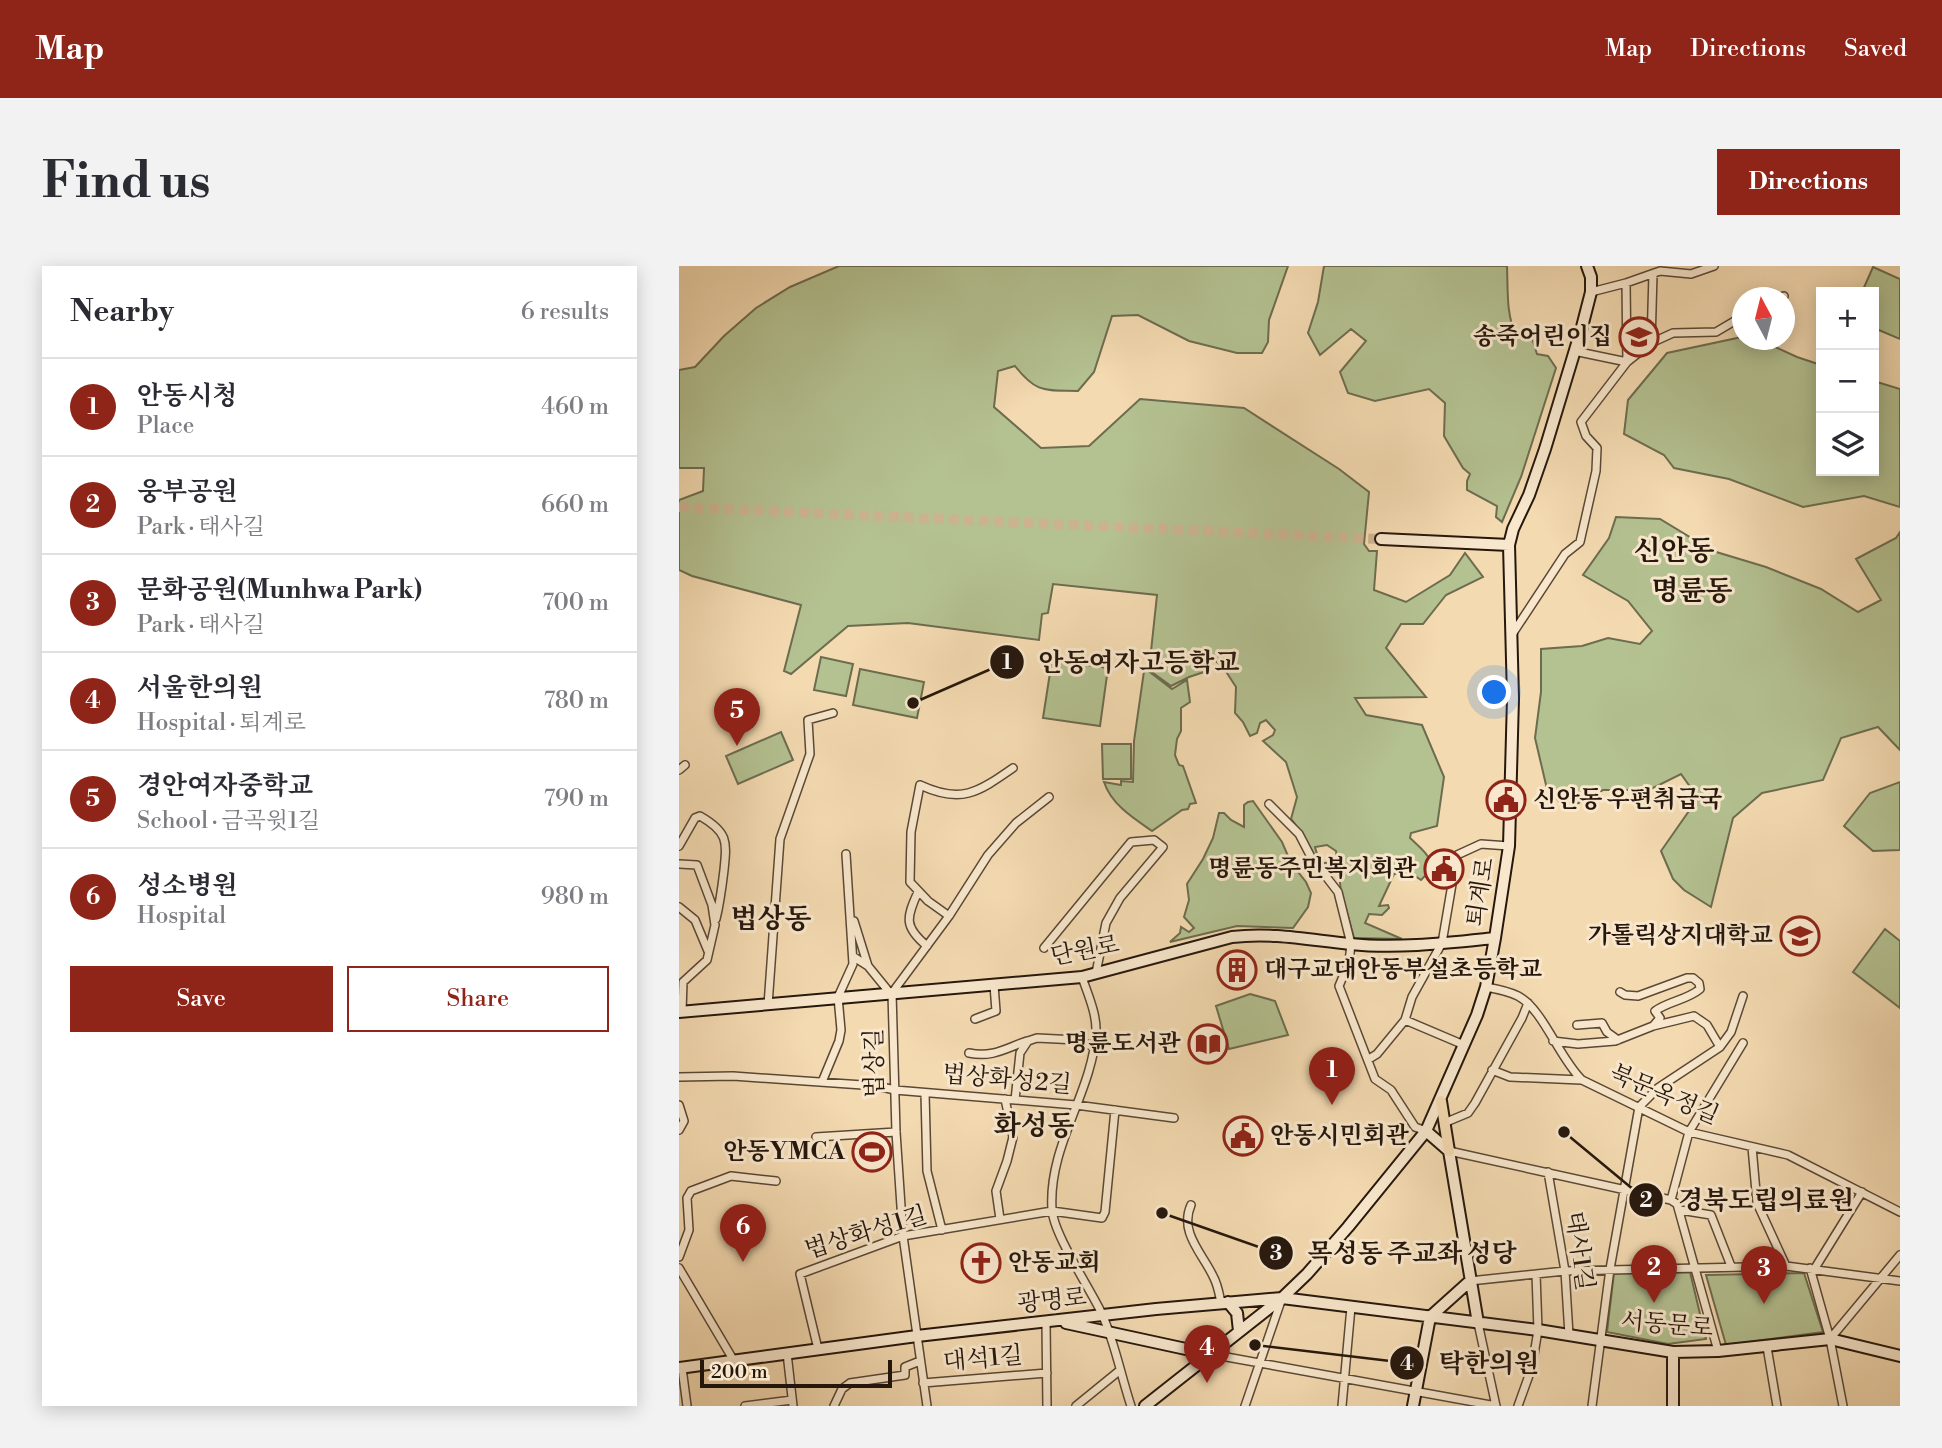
<!DOCTYPE html>
<meta charset="utf-8">
<style>
:root{--surface:#fff;--page:#f2f2f3;--text:#2b2b33;--muted:#7c7c81;--line:#e1e1e2;--accent:#8f2418}
body{margin:0;font-family:"Libre Bodoni","Noto Serif KR",serif;background:var(--page);color:var(--text)}
.controls{position:absolute;right:21px;top:21px;display:grid;overflow:hidden;border-radius:0px;box-shadow:0 4px 18px #0003}
.controls button{width:63px;height:63px;display:grid;place-items:center;padding:0;border:0;border-bottom:2px solid var(--line);background:var(--surface);color:var(--text);font:35px sans-serif}
.compass{position:absolute;left:1053px;top:21px;width:63px;height:63px;border-radius:50%;background:var(--surface);box-shadow:0 4px 18px #0003;rotate:353deg}
.scale{position:absolute;left:21px;bottom:18px;width:192px;box-sizing:border-box;padding-left:7px;border:4px solid #26170d;border-top:0;font-size:19px;line-height:24px;white-space:nowrap;color:#26170d;-webkit-text-stroke:5px #f8e7cc;paint-order:stroke}
.you{position:absolute;left:816px;top:427px;width:24px;height:24px;margin:-18px;border:5px solid #fff;border-radius:50%;background:#1a73e8;box-shadow:0 0 0 10px #1a73e833}
.badge{display:grid;place-items:center;width:46px;height:46px;border-radius:50%;background:var(--accent);color:#fff;font-size:23px;font-weight:700}
.pin{position:absolute;translate:-50% -58px;filter:drop-shadow(0 2px 4px #0008)}
.pin::after{content:'';position:absolute;top:37px;width:24px;height:21px;background:inherit;clip-path:polygon(0 0,100% 0,50% 100%)}
.list{margin:0;padding:0;list-style:none}
h2{display:flex;justify-content:space-between;align-items:center;height:91px;margin:0;padding:0 28px;font-size:30px}
h2 small{font-size:23px;font-weight:400;color:var(--muted)}
.list li{display:grid;grid-template-columns:46px 1fr auto;gap:21px;align-items:center;box-sizing:border-box;height:98px;padding:0 28px;border-top:2px solid var(--line)}
.list b{display:block;font-size:26px;white-space:nowrap}
.list p{margin:0;font-size:23px;white-space:nowrap;color:var(--muted)}
.list em{font-size:23px;font-style:normal;color:var(--muted)}
.actions{display:flex;gap:14px;padding:21px 28px}
.actions a{flex:1;padding:16px 0;border:2px solid var(--accent);border-radius:0px;text-align:center;font-size:24px;color:var(--accent)}
.actions .main{background:var(--accent);color:#fff}
.icon{flex:none;width:38px;height:38px;fill:none;stroke:currentColor;stroke-width:2;stroke-linecap:round;stroke-linejoin:round}
.map{position:relative;flex:none;width:1221px;height:1140px;overflow:hidden;border-radius:0px}
header{display:flex;align-items:center;gap:42px;box-sizing:border-box;height:98px;padding:0 35px;background:var(--accent);color:#fff}
header strong{font-size:33px}
nav{display:flex;gap:38px;margin-inline-start:auto;font-size:24px}
.intro{display:flex;align-items:center;justify-content:space-between;box-sizing:border-box;height:168px;padding:0 42px}
h1{margin:0;font-size:49px}
.button{padding:18px 32px;border-radius:0px;background:var(--accent);color:#fff;font-size:24px;font-weight:700}
main{display:flex;gap:42px;padding:0 42px}
aside{flex:1;background:var(--surface);border-radius:0px;box-shadow:0 4px 18px #0003}
.map>svg:first-child{display:block}
.green{fill:#b4c191;stroke:#6d6c4f;stroke-width:2}
.lines{fill:none;stroke-linecap:round;stroke-linejoin:round}
.secondary-tunnel{stroke:#cbb390;stroke-width:10;stroke-dasharray:10 5;stroke-linecap:butt}
.street-casing{stroke:#5a4836;stroke-width:10}
.secondary-casing{stroke:#26170d;stroke-width:14}
.primary-casing{stroke:#26170d;stroke-width:14}
.street{stroke:#f8e7cc;stroke-width:7}
.secondary{stroke:#f8e7cc;stroke-width:10}
.primary{stroke:#f4dab1;stroke-width:10}
.labels{text-anchor:middle;dominant-baseline:central;stroke-width:6;stroke-linejoin:round;paint-order:stroke}
.poi-label{font-size:24px;font-weight:bold;fill:#26170d;stroke:#f8e7cc;text-anchor:end}
.street-label{font-size:24px;fill:#26170d;stroke:#f8e7cc}
.quarter-label{font-size:28px;font-weight:bold;fill:#26170d;stroke:#f8e7cc}
.leader{fill:none;stroke:#26170d;stroke-width:2.5}
.callout-dot{fill:#26170d;stroke:#f8e7cc;stroke-width:2.5}
.mark-label{font-size:21px;text-anchor:middle;font-weight:bold;fill:#fff}
.callout-label{font-size:26px;text-anchor:middle;font-weight:bold;fill:#26170d;stroke:#f8e7cc;stroke-width:6;stroke-linejoin:round;paint-order:stroke}
</style>
<header>
<strong>Map</strong>
<nav><a>Map</a><a>Directions</a><a>Saved</a></nav>
</header>
<div class="intro"><h1>Find us</h1><a class="button">Directions</a></div>
<main>
<aside>
<h2>Nearby<small>6 results</small></h2>
<ul class="list">
<li><span class="badge">1</span><div><b>안동시청</b><p>Place</p></div><em>460 m</em></li>
<li><span class="badge">2</span><div><b>웅부공원</b><p>Park · 태사길</p></div><em>660 m</em></li>
<li><span class="badge">3</span><div><b>문화공원(Munhwa Park)</b><p>Park · 태사길</p></div><em>700 m</em></li>
<li><span class="badge">4</span><div><b>서울한의원</b><p>Hospital · 퇴계로</p></div><em>780 m</em></li>
<li><span class="badge">5</span><div><b>경안여자중학교</b><p>School · 금곡윗1길</p></div><em>790 m</em></li>
<li><span class="badge">6</span><div><b>성소병원</b><p>Hospital</p></div><em>980 m</em></li>
</ul>
<div class="actions"><a class="main">Save</a><a>Share</a></div>
</aside>
<div class="map">
<svg width="1221" height="1140" viewBox="0 0 1221 1140">
<rect width="100%" height="100%" fill="#f4dab1"/>
<filter id="stains"><feTurbulence type="fractalNoise" baseFrequency=".00286" numOctaves="4"/><feColorMatrix values="0 0 0 0 .2 0 0 0 0 .09 0 0 0 0 .02 0 0 0 .5 -.17"/></filter>
<radialGradient id="worn" r=".72"><stop offset=".6" stop-color="#630" stop-opacity="0"/><stop offset="1" stop-color="#630" stop-opacity=".3"/></radialGradient>
<path class="green" d="M 160,0 L 609,0 L 590,54 L 589,76 L 583,87 L 558,87 L 510,75 L 459,49 L 433,50 L 415,106 L 399,125 C 366,124 358,128 336,100 L 319,105 L 315,141 L 362,182 L 410,180 L 461,133 L 565,142 L 660,203 L 690,226 L 685,278 L 690,285 L 698,285 L 695,324 L 727,336 L 771,309 L 786,287 L 804,311 L 767,329 L 744,358 L 722,358 L 707,382 L 747,431 L 676,432 L 687,449 L 743,459 L 765,511 L 758,560 L 732,567 L 731,572 C 746,586 762,596 742,614 L 732,607 L 715,608 L 700,640 L 709,639 L 710,642 L 703,649 L 690,648 L 686,657 L 723,673 L 675,672 L 662,625 L 657,585 L 648,579 L 636,581 L 639,592 L 645,597 L 657,596 L 658,604 L 647,606 C 633,590 626,570 612,553 L 618,531 L 607,496 L 584,475 L 594,469 L 596,464 L 587,454 L 581,457 L 578,467 L 571,470 L 564,456 L 556,447 L 557,421 L 544,401 L 534,393 L 526,397 L 528,405 L 510,411 L 492,420 L 470,404 L 478,329 L 374,318 L 369,347 L 363,348 L 360,374 L 229,357 L 169,360 L 112,408 L 105,405 L 122,339 L 13,310 L 0,304 L 0,234 L 24,225 L 25,202 L 0,202 L 0,104 L 16,101 L 45,70 L 77,42 L 111,21 Z
M 645,0 L 828,0 C 829,23 827,49 837,69 L 853,72 L 858,88 L 869,90 L 877,102 L 842,211 L 823,256 L 817,251 L 818,240 L 788,224 L 788,215 L 791,208 L 784,202 L 765,170 L 766,137 L 750,123 L 696,135 L 669,127 L 661,106 L 687,75 L 672,63 L 641,89 L 629,67 L 639,36 Z
M 1194,1 L 1221,13 L 1221,73 L 1195,62 L 1195,26 L 1183,26 Z
M 1063,71 L 1064,74 L 1081,74 L 1118,91 L 1142,99 L 1142,205 L 1195,205 L 1195,115 L 1221,123 L 1221,241 L 1185,230 L 1124,241 L 1050,213 L 995,202 L 985,189 L 945,168 L 949,134 L 988,87 Z
M 937,251 L 981,253 L 1034,285 L 1087,301 L 1142,323 L 1179,346 L 1202,334 L 1177,293 L 1217,272 L 1221,266 L 1221,484 L 1199,461 L 1162,472 L 1144,514 L 1083,527 L 1054,552 L 1032,641 L 1005,624 L 994,613 L 982,585 L 1019,532 L 1002,508 L 970,524 L 924,524 L 888,543 L 868,523 L 856,472 L 862,426 L 862,383 L 903,380 L 929,372 L 961,378 L 973,365 L 949,335 L 904,309 L 930,272 Z
M 142,391 L 174,398 L 167,430 L 135,424 Z
M 373,394 L 429,402 L 421,460 L 364,452 Z
M 181,403 L 245,416 L 238,452 L 174,439 Z
M 468,404 L 493,423 L 508,414 L 511,436 L 502,442 L 502,465 L 498,473 L 496,489 L 500,499 L 504,500 L 517,537 L 511,538 L 509,543 L 503,544 L 473,565 C 454,552 432,538 425,516 L 442,519 L 442,515 L 454,516 L 455,475 L 465,405 Z
M 102,466 L 114,494 L 59,518 L 47,490 Z
M 423,478 L 452,478 L 452,513 L 424,513 Z
M 1221,516 L 1221,584 L 1194,585 L 1165,560 L 1191,527 Z
M 574,535 L 603,576 L 612,597 L 627,616 L 632,627 L 629,641 L 614,662 L 558,660 L 491,676 L 501,667 L 502,661 L 510,666 L 515,662 L 505,651 L 510,634 L 508,618 L 524,593 L 534,572 L 540,547 L 545,547 L 552,554 L 565,561 L 565,539 L 569,536 Z
M 1206,663 L 1221,675 L 1221,742 L 1174,706 Z
M 571,728 L 596,735 L 609,769 L 550,783 L 537,740 Z
M 1011,1006 L 1027,1073 L 989,1078 L 928,1066 L 935,1007 Z
M 1125,1007 L 1144,1066 L 1047,1079 L 1027,1009 Z"/>
<g class="lines">
<path class="secondary-tunnel" d="M 0,241 L 702,273"/>
<g class="street-casing">
<path id="street" d="M 947,17 L 948,96
M 912,26 L 947,17 L 981,5 L 1012,8 L 1035,0
M 1098,32 L 1105,30
M 972,77 L 974,8
M 895,85 L 948,96
M 834,367 L 886,288 L 901,276 L 917,205 L 918,182 L 907,170 L 902,156 L 948,96 L 972,77 L 994,67 L 1037,66 L 1064,50
M 0,504 L 6,499
M 590,538 L 620,568 L 632,591 L 659,626 L 672,678 L 670,696 L 660,720 L 696,813 L 712,824 L 736,861 L 747,865
M 0,580 L 16,552 L 21,550 C 49,566 48,575 45,604 C 43,621 41,637 37,653
M 0,598 L 18,599 L 33,639 L 36,659 L 28,694 L 4,716 L 3,746
M 239,626 C 227,652 225,661 248,680
M 0,641 L 16,654 L 29,685
M 270,650 L 249,635 L 231,616 L 232,566 L 241,519 C 282,538 298,527 334,502
M 175,655 L 189,700
M 365,682 L 452,576 L 475,574 L 484,581 L 441,632 L 427,657 L 417,707
M 175,691 L 189,700 L 211,727
M 403,711 C 409,729 418,748 417,767 C 413,827 369,880 373,943 C 374,968 411,1022 423,1048 C 436,1077 442,1110 452,1140
M 807,721 C 818,723 829,725 839,730 C 864,743 880,792 903,814 L 1010,866 L 1109,889 L 1221,946
M 941,726 L 946,729 L 959,730 L 1008,712 L 1014,712 L 1020,717 L 1021,723 C 1008,734 990,735 976,745 L 981,752 L 974,760
M 89,739 L 101,573 L 131,488 L 129,454 L 154,447
M 296,753 L 317,745 L 315,719
M 726,754 L 785,779
M 898,759 L 923,757 L 928,766 L 939,774
M 874,775 L 899,778 L 936,775 L 974,760 L 1015,750 L 1028,759 L 1041,781
M 290,787 C 314,792 327,782 348,775
M 690,793 L 698,788 L 726,754 L 733,731 L 763,677 L 778,589 L 802,578 L 830,580
M 813,804 L 831,811 L 902,814
M 0,811 L 54,810 L 198,820 L 216,824 L 397,839 L 495,852
M 143,816 L 160,775 L 162,764 L 159,731 L 174,698 L 167,588
M 246,827 L 248,905 L 263,964
M 336,834 L 341,787 L 349,775 L 358,772 L 398,774 L 415,781
M 0,839 L 5,855 L 0,864
M 765,857 L 789,847 L 796,837 L 843,752 L 849,737
M 137,871 L 217,866
M 1073,881 L 1078,937 L 1107,1000
M 770,885 L 992,934 L 998,938 L 1039,1085
M 869,906 L 886,1005 L 890,1069
M 992,934 L 1010,866 L 1064,777
M 512,939 C 500,966 523,987 534,1010 C 539,1019 540,1027 542,1037
M 1001,944 L 1032,949 L 1052,1000
M 321,953 L 317,925 L 328,895 L 334,871 L 326,833
M 0,991 L 10,964 L 8,932 L 12,925 L 52,910 L 97,915
M 0,1002 L 55,1095
M 1131,1002 L 1151,1073 L 1164,1140
M 1136,1002 L 1183,926
M 791,1015 L 886,1005 L 1107,1000 L 1221,1015
M 367,1057 L 368,1140
M 799,1057 L 817,1140
M 1151,1073 L 1221,989
M 1088,1081 L 1098,1140
M 139,1083 L 121,1008 L 224,970 L 373,945 L 423,952 L 426,946 L 436,844
M 108,1087 L 114,1140
M 531,1088 L 817,1140
M 3,1102 L 8,1140
M 244,1117 L 368,1107
M 66,1140 L 113,1134
M 155,1140 L 163,1123 L 171,1117 L 226,1109 L 226,1101 L 241,1095
M 248,1140 L 224,970 L 217,866 L 213,727 L 270,650 L 309,589 L 337,557 L 370,531
M 397,1140 L 440,1105
M 566,1140 L 602,1035
M 663,1140 L 672,1041
M 839,1140 L 853,1101 L 859,1064 L 857,1008
M 913,1140 L 931,1003 L 960,841 L 979,822 L 1041,781 L 1052,766 L 1064,730"/>
</g>
<g class="secondary-casing">
<path id="secondary" d="M 702,273 L 830,279
M 0,746 L 403,711 L 553,671 C 593,666 631,674 671,678 C 719,683 768,677 816,672
M 747,865 L 770,885 L 799,1057
M 549,1036 L 558,1047 L 560,1065
M 751,1051 L 791,1015
M 387,1057 L 530,1088
M 994,1086 L 994,1140
M 0,1102 L 238,1070 L 477,1043 L 603,1032 L 859,1064 L 994,1086 L 1039,1085 L 1151,1073 L 1221,1090
M 466,1140 L 603,1032 L 628,1008 L 669,961 L 747,865 L 798,749 L 807,721 L 816,672 L 830,580 L 834,432 L 830,279 L 834,263 L 850,229 L 866,183 L 903,61 L 912,26 L 912,11 L 908,0
M 734,1140 L 751,1051"/>
</g>
<g class="primary-casing">
<path id="primary" d="M 762,835 L 770,885"/>
</g>
<use href="#street" class="street"/>
<use href="#secondary" class="secondary"/>
<use href="#primary" class="primary"/>
</g>
<defs>
<g id="school-ring" transform="scale(2.0125)"><circle r="9.5" fill="#f8e7cc" stroke="#8f2418" stroke-width="1.5"/><path d="M0-5L7-2L0 1L-7-2ZM-4 1L0 2.5L4 1V4Q0 6-4 4Z" fill="#8f2418"/></g>
<g id="civic-ring" transform="scale(2.0125)"><circle r="9.5" fill="#f8e7cc" stroke="#8f2418" stroke-width="1.5"/><path d="M-.6-6.5H3V-4.5H.6V-3L4-1V1h2V6H-6V1h2V-1L-.6-3ZM-1.2 2.5V6h2.4V2.5Z" fill="#8f2418"/></g>
<g id="university-ring" transform="scale(2.0125)"><circle r="9.5" fill="#f8e7cc" stroke="#8f2418" stroke-width="1.5"/><path d="M0-5L7-2L0 1L-7-2ZM-4 1L0 2.5L4 1V4Q0 6-4 4Z" fill="#8f2418"/></g>
<g id="building-ring" transform="scale(2.0125)"><circle r="9.5" fill="#f8e7cc" stroke="#8f2418" stroke-width="1.5"/><path d="M-4-6H4V6H1V3H-1V6H-4ZM-2.5-4.3h1.7v1.8h-1.7ZM.8-4.3h1.7v1.8H.8ZM-2.5-1h1.7V.8h-1.7ZM.8-1h1.7V.8H.8Z" fill="#8f2418"/></g>
<g id="library-ring" transform="scale(2.0125)"><circle r="9.5" fill="#f8e7cc" stroke="#8f2418" stroke-width="1.5"/><path d="M-6-4Q-3-5.5-.7-3.5V5Q-3 3-6 4ZM6-4Q3-5.5 .7-3.5V5Q3 3 6 4Z" fill="#8f2418"/></g>
<g id="stadium-ring" transform="scale(2.0125)"><circle r="9.5" fill="#f8e7cc" stroke="#8f2418" stroke-width="1.5"/><path d="M0-5a6.5 5 0 1 0 0 10a6.5 5 0 1 0 0-10ZM-3.5-1.8h7v3.6h-7Z" fill="#8f2418"/></g>
<g id="church-ring" transform="scale(2.0125)"><circle r="9.5" fill="#f8e7cc" stroke="#8f2418" stroke-width="1.5"/><path d="M-1.2-6h2.4v3.5h3.3v2.4h-3.3V6h-2.4V-.1h-3.3v-2.4h3.3Z" fill="#8f2418"/></g>
</defs>
<g fill-rule="evenodd">
<use href="#school-ring" x="960" y="71"/>
<use href="#civic-ring" x="827" y="534"/>
<use href="#civic-ring" x="765" y="603"/>
<use href="#university-ring" x="1121" y="670"/>
<use href="#building-ring" x="558" y="704"/>
<use href="#library-ring" x="529" y="778"/>
<use href="#civic-ring" x="564" y="870"/>
<use href="#stadium-ring" x="193" y="886"/>
<use href="#church-ring" x="302" y="997"/>
</g>
<g class="labels">
<g class="poi-label">
<text x="933" y="71">송죽어린이집</text>
<text x="854" y="534" text-anchor="start">신안동 우편취급국</text>
<text x="738" y="603">명륜동주민복지회관</text>
<text x="1094" y="670">가톨릭상지대학교</text>
<text x="585" y="704" text-anchor="start">대구교대안동부설초등학교</text>
<text x="502" y="778">명륜도서관</text>
<text x="591" y="870" text-anchor="start">안동시민회관</text>
<text x="166" y="886">안동YMCA</text>
<text x="329" y="997" text-anchor="start">안동교회</text>
</g>
<g class="street-label">
<text transform="translate(802 626) rotate(-81)">퇴계로</text>
<text transform="translate(406 685) rotate(-11)">단원로</text>
<text transform="translate(196 797) rotate(-91)">법상길</text>
<text transform="translate(328 814) rotate(5)">법상화성2길</text>
<text transform="translate(985 829) rotate(23)">북문옥정길</text>
<text transform="translate(187 967) rotate(-17)">법상화성1길</text>
<text transform="translate(900 985) rotate(82)">태사1길</text>
<text transform="translate(373 1035) rotate(-6)">광명로</text>
<text transform="translate(988 1059) rotate(5)">서동문로</text>
<text transform="translate(304 1093) rotate(-5)">대석1길</text>
</g>
<g class="quarter-label">
<text x="995" y="285">신안동</text>
<text x="1013" y="325">명륜동</text>
<text x="92" y="653">법상동</text>
<text x="355" y="860">화성동</text>
</g>
</g>
<path class="leader" d="M234 437L328 396M885 866L967 934M483 947L597 987M576 1079L728 1097"/>
<g class="callout-dot">
<circle cx="234" cy="437" r="7"/>
<circle cx="885" cy="866" r="7"/>
<circle cx="483" cy="947" r="7"/>
<circle cx="576" cy="1079" r="7"/>
<circle cx="328" cy="396" r="18"/>
<circle cx="967" cy="934" r="18"/>
<circle cx="597" cy="987" r="18"/>
<circle cx="728" cy="1097" r="18"/>
</g>
<g class="mark-label">
<text x="328" y="403">1</text>
<text x="967" y="941">2</text>
<text x="597" y="994">3</text>
<text x="728" y="1104">4</text>
</g>
<g class="callout-label">
<text x="460" y="405">안동여자고등학교</text>
<text x="1087" y="943">경북도립의료원</text>
<text x="733" y="996">목성동 주교좌 성당</text>
<text x="810" y="1106">탁한의원</text>
</g>
<rect width="100%" height="100%" filter="url(#stains)"/>
<rect width="100%" height="100%" fill="url(#worn)"/>
</svg>
<div class="controls">
<button>+</button>
<button>−</button>
<button><svg class="icon" aria-label="layers" viewBox="0 0 24 24"><path d="M12 4l9 5-9 5-9-5zM3 14l9 5 9-5"/></svg></button>
</div>
<svg class="compass" viewBox="-18 -18 36 36"><path d="M0-13l5 13h-10z" fill="#e53935"/><path d="M0 13l5-13h-10z" fill="#7c7c81"/></svg>
<div class="scale">200 m</div>
<div class="you"></div>
<div class="pin badge" style="left:653px;top:839px">1</div>
<div class="pin badge" style="left:975px;top:1037px">2</div>
<div class="pin badge" style="left:1085px;top:1038px">3</div>
<div class="pin badge" style="left:528px;top:1117px">4</div>
<div class="pin badge" style="left:58px;top:480px">5</div>
<div class="pin badge" style="left:64px;top:996px">6</div>
</div>
</main>
